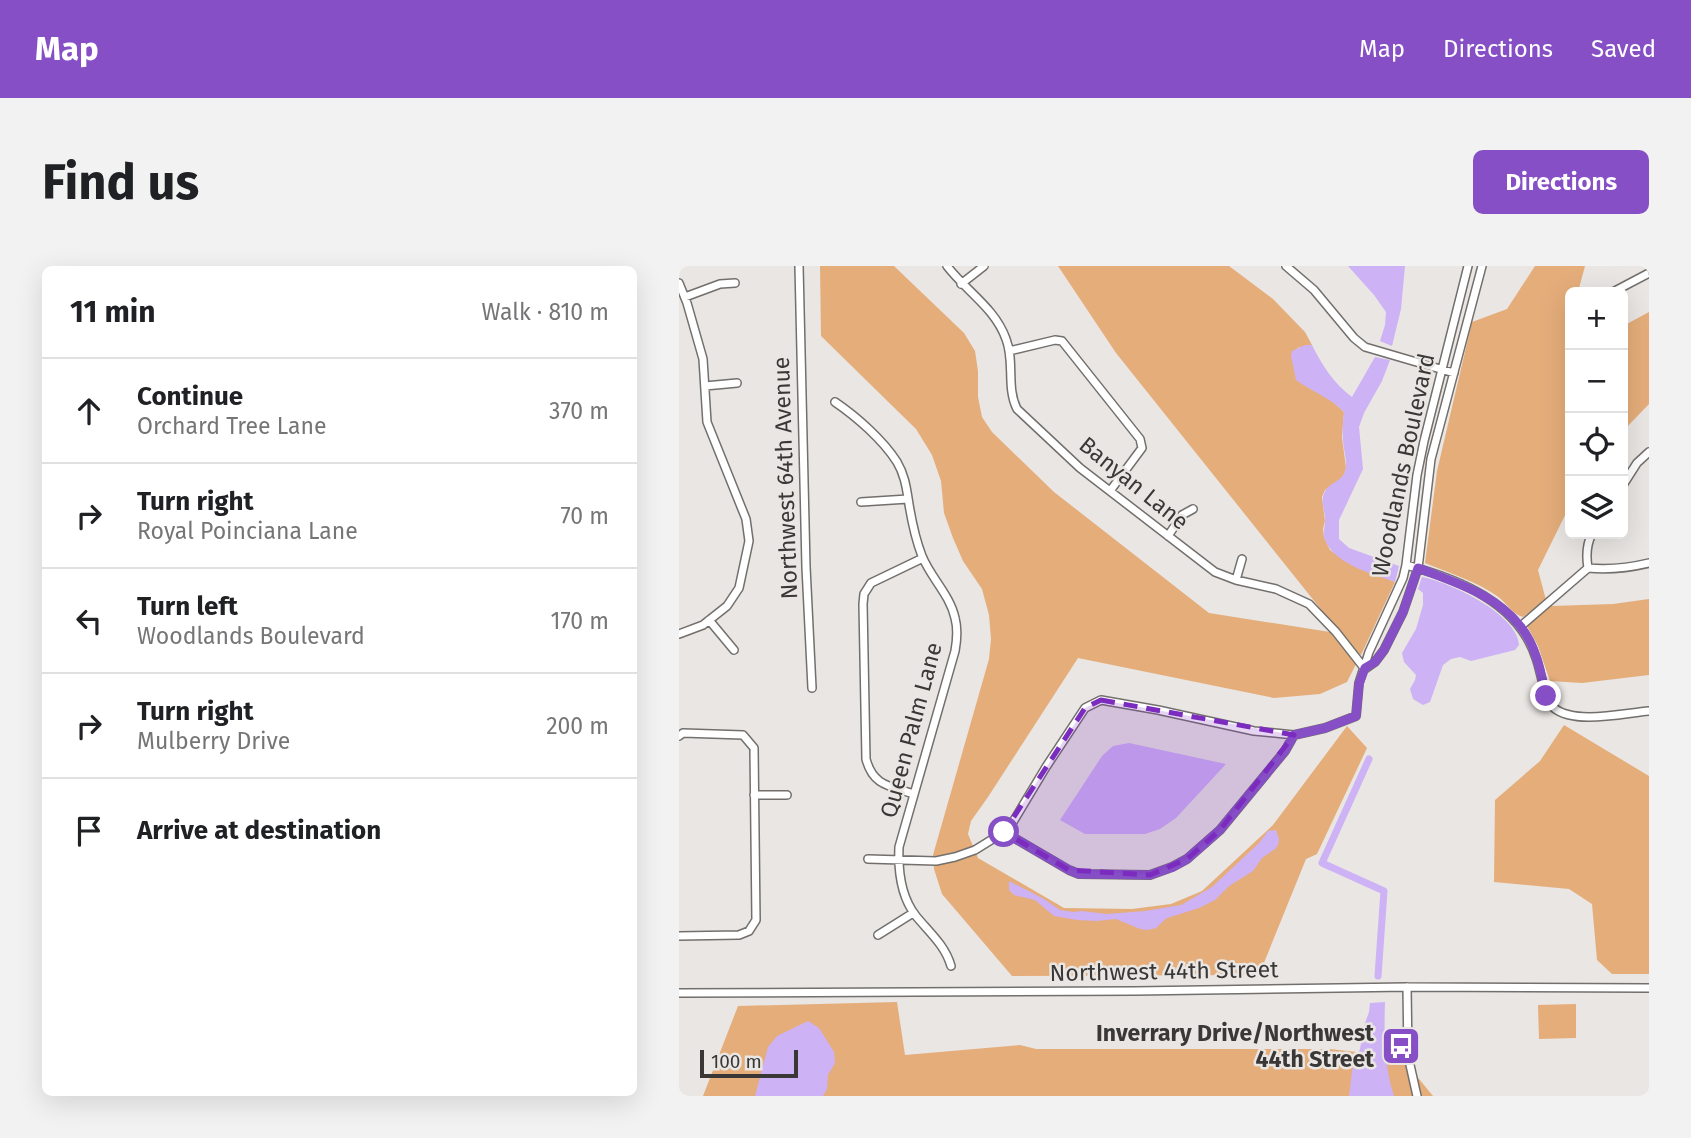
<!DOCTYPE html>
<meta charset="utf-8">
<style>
:root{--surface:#fff;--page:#f2f2f2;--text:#202124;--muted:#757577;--line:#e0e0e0;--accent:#864fc6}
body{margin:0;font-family:"Fira Sans",sans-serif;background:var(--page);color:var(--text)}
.controls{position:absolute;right:21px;top:21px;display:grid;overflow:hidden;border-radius:10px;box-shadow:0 7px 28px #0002}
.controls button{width:63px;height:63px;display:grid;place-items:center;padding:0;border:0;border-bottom:2px solid var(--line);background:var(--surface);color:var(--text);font:35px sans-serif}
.scale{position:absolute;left:21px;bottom:18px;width:98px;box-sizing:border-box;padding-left:7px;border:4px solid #393837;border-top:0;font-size:19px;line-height:24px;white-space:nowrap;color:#393837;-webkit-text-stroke:5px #e9e6e3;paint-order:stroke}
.stop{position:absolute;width:21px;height:21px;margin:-16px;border:5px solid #864fc6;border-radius:50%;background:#fff}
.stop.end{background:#864fc6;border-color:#fff;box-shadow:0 2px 7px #0008}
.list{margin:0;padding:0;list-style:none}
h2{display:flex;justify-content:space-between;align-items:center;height:91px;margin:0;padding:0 28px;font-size:30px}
h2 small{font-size:23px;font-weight:400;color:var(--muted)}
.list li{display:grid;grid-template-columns:46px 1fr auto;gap:21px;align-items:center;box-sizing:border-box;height:105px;padding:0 28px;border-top:2px solid var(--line)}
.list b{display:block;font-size:26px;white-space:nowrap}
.list p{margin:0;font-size:23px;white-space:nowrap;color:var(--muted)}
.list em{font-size:23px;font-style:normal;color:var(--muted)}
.icon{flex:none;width:38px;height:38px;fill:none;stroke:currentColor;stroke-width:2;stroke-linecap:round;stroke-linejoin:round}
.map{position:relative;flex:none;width:970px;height:830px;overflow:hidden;border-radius:10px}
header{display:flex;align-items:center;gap:42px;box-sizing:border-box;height:98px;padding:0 35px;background:var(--accent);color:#fff}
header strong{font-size:33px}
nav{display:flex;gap:38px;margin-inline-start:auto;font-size:24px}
.intro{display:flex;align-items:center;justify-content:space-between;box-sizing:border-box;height:168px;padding:0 42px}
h1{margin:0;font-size:49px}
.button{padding:18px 32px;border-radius:10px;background:var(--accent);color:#fff;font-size:24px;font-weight:700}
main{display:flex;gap:42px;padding:0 42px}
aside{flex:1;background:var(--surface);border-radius:10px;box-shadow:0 7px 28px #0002}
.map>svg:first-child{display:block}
.green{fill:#e5ad7a}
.water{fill:#cdb2f5}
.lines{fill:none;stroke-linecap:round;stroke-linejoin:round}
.canal{stroke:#cdb2f5;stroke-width:7}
.minor-casing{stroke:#726f6c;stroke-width:10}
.minor{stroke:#fff;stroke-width:7}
.route{stroke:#864fc6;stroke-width:9}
.marked{fill:#7b2cbf;fill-opacity:0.2;stroke:#7b2cbf;stroke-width:5;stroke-dasharray:14 9;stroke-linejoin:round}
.labels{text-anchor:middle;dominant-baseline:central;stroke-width:5;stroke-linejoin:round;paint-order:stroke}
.street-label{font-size:23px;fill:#393837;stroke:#e9e6e3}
.poi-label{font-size:23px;font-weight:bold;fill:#393837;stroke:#e9e6e3;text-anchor:end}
</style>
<header>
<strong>Map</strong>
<nav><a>Map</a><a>Directions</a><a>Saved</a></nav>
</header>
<div class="intro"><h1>Find us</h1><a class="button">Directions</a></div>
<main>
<aside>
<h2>11 min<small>Walk · 810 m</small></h2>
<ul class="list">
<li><svg class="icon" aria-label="ahead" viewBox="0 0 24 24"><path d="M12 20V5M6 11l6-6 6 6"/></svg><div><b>Continue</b><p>Orchard Tree Lane</p></div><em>370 m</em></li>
<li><svg class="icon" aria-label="right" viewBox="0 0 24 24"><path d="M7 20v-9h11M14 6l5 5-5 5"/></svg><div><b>Turn right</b><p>Royal Poinciana Lane</p></div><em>70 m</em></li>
<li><svg class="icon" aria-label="left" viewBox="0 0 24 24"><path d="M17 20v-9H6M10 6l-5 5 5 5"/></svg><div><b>Turn left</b><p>Woodlands Boulevard</p></div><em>170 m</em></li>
<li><svg class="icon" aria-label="right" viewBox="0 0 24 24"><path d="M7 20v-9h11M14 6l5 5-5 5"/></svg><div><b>Turn right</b><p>Mulberry Drive</p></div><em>200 m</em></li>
<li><svg class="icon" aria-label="arrive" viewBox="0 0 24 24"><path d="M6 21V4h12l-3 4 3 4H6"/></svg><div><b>Arrive at destination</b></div></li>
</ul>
</aside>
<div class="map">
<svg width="970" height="830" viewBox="0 0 970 830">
<rect width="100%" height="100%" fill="#e9e6e3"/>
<path class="green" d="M 141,0 L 215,0 L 285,67 L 296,85 L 299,105 L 299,131 L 303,151 L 313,166 L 375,226 L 530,347 L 651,366 L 677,398 L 668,416 L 641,428 L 595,432 L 399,392 L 309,531 L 292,555 L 289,568 L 299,592 L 385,642 L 453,643 L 492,638 L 523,625 L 594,559 L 668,460 L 688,482 L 638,588 L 627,593 L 580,709 L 333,710 L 263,628 L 255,603 L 254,589 L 310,393 L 312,373 L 310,349 L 303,323 L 284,295 L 274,272 L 265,247 L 262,215 L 253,189 L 237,163 L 142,70 Z
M 379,0 L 550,0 L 594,33 L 626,66 L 633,79 L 618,82 L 628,121 L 651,133 L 665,146 L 663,171 L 667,202 L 664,211 L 646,224 L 643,231 L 646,255 L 644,263 L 645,271 L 651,284 L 672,298 L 716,316 L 682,389 L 676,386 L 437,87 Z
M 856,0 L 906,0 L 899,26 L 891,26 L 891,52 L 886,71 L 886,78 L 891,82 L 891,239 L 859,304 L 867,334 L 844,351 C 833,348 828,337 818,330 C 799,316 768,306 746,297 L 758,205 L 793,56 L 828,43 Z
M 970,46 L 970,138 L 944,165 L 944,60 Z
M 970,333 L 970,409 L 903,417 L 871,415 L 859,380 L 848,360 L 850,355 L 872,340 L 934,338 Z
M 885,459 L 970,510 L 970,708 L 933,708 L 918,694 L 913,638 L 890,623 L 815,616 L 816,534 L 861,495 Z
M 218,736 L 226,789 L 341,779 L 357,783 L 651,783 L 722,791 L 754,830 L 24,830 L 59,740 Z
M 897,738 L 897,772 L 860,773 L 859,739 Z"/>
<path class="water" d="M 669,0 L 726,0 L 722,43 L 713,80 L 701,75 L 706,59 L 707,46 L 695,29 Z
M 626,79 L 633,79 C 643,99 655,118 673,131 L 696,91 L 711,94 L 703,115 L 685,147 L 680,161 L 684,203 L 660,254 L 660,273 L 670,282 L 720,300 L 716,316 C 692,307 653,298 645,271 C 644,265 646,261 646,255 C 647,246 641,237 645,228 C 648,217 663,216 666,205 C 669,196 664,183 664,173 C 663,164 664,155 665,146 C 650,131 634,126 617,114 L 612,90 L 613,85 Z
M 743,311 C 770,316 839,348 840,379 L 836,384 L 792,395 L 781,391 L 772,393 L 764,399 L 751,436 L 744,439 L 734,433 L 731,423 L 736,414 L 737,409 L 725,396 L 723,387 L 737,363 L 744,339 L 744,327 L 739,323 Z
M 450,477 L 547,498 L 497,552 L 481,563 L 466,568 L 406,568 L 381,554 L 423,490 L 434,480 Z
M 597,564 L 600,573 L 599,579 L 596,583 L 583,592 L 574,605 L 550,620 L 536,634 L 520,642 L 488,652 L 477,662 L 469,664 L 461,663 L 437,653 L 418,655 L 398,654 L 375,650 L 356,634 L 335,629 L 330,624 L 330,615 L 365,633 L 381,644 L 395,646 L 403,645 L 428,648 L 466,645 L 502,639 L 533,621 L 580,577 L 589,565 Z
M 706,736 C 705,767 705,800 715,830 L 670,830 L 673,805 L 681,783 L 685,760 L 690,746 L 691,737 Z
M 129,755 L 140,762 L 155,786 L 156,797 L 149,809 L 148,823 L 144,830 L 76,830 L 89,781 L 98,770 Z"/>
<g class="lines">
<path class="canal" d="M 690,493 L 643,597 L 705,625 L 699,710"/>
<g class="minor-casing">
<path id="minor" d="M 120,0 L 127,301 L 133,422
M 268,0 C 287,25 316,42 327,73 C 336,96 327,121 338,143 L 401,202 L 536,306 L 557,314 L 597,323 L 630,338 L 657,366 L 686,403
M 607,0 L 635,24 L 675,72 L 686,81 L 775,107
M 0,17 L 8,37 L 24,93 L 28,156 L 67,253 L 70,275 L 60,322 L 48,340 L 24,359 L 0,368
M 282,18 L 305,0
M 934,26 L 970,7
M 6,31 L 41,18 L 56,17
M 330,85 L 376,74 L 383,75 L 461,173 L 463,182 L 431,225
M 26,120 L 58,117
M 156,136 C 178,151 204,174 218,196 C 225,208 227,219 229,232 C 232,252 236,272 243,290 C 252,312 271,329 276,352 C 279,363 278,374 276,385 L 220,581 C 219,604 222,631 237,650 C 250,666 266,679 272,700
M 944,219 L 958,197 L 970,186
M 182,236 L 229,233
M 489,270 L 503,249 L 514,243
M 727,299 C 779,313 839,336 857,392 C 862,405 865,433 875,442 C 896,459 945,447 970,445
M 909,302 C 907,290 907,279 913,268
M 557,314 L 563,293
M 30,354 L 55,384
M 842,360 L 909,302 C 930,304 949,302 970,297
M 686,403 L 696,396 L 705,384 L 724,346 L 739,302 L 752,193 L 803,0
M 0,470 L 4,467 L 64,469 L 75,482 L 77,654 L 70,665 L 60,669 L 0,670
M 235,528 C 211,520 194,520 187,493 L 184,338 L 185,328 L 192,317 L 244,292
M 75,529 L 108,529
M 325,566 L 390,604 L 400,608 L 471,609 L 493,601 L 508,593 L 541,564 L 606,485 L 615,469
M 189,593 L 257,595 L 276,591 L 296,584 L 325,566 L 334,556 L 367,501 L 406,442 L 422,434 L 479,444 L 575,465 L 615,469 L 646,462 L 677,450 L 680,417 L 690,386 L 724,312 L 727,299 L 738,209 L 745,175 L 789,0
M 199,669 L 234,647
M 728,721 L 729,790 L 738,830
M 0,727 L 456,725 L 728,721 L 970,722"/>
</g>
<use href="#minor" class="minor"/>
</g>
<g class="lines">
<path class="route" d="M 325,566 L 390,604 L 400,608 L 471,609 L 494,601 L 508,593 L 541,564 L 606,485 L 615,469 L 646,462 L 677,450 L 680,418 L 686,402 L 696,396 L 705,384 L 724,346 L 739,302 C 775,316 816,328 841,360 C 857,379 862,407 867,430"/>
</g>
<path class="marked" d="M 422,434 L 615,469 L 541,564 L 508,593 L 471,609 L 390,604 L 325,566 L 406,442 Z"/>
<defs>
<g id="bus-square" transform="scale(2.0125)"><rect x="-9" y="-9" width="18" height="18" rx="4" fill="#864fc6" stroke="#e9e6e3"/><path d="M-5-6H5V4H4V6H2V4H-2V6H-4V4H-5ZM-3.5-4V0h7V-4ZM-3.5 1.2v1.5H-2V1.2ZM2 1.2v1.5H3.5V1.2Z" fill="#fff"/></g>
</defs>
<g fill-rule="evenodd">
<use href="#bus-square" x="722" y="780"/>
</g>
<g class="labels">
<g class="street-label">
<text transform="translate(724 199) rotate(-78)">Woodlands Boulevard</text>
<text transform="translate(106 212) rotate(-92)">Northwest 64th Avenue</text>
<text transform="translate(455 217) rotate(39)">Banyan Lane</text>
<text transform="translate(232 464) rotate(-75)">Queen Palm Lane</text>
<text transform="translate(485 705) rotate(-1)">Northwest 44th Street</text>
</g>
<g class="poi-label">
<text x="695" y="767">Inverrary Drive/Northwest<tspan x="695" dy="26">44th Street</tspan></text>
</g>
</g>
</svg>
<div class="controls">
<button>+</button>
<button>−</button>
<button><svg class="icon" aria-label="locate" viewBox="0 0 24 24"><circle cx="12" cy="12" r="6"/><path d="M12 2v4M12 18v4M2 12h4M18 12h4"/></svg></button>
<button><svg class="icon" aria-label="layers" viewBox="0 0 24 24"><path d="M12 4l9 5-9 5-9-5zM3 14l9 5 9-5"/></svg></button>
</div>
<div class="scale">100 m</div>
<div class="stop" style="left:325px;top:566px"></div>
<div class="stop end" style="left:867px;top:430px"></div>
</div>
</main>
